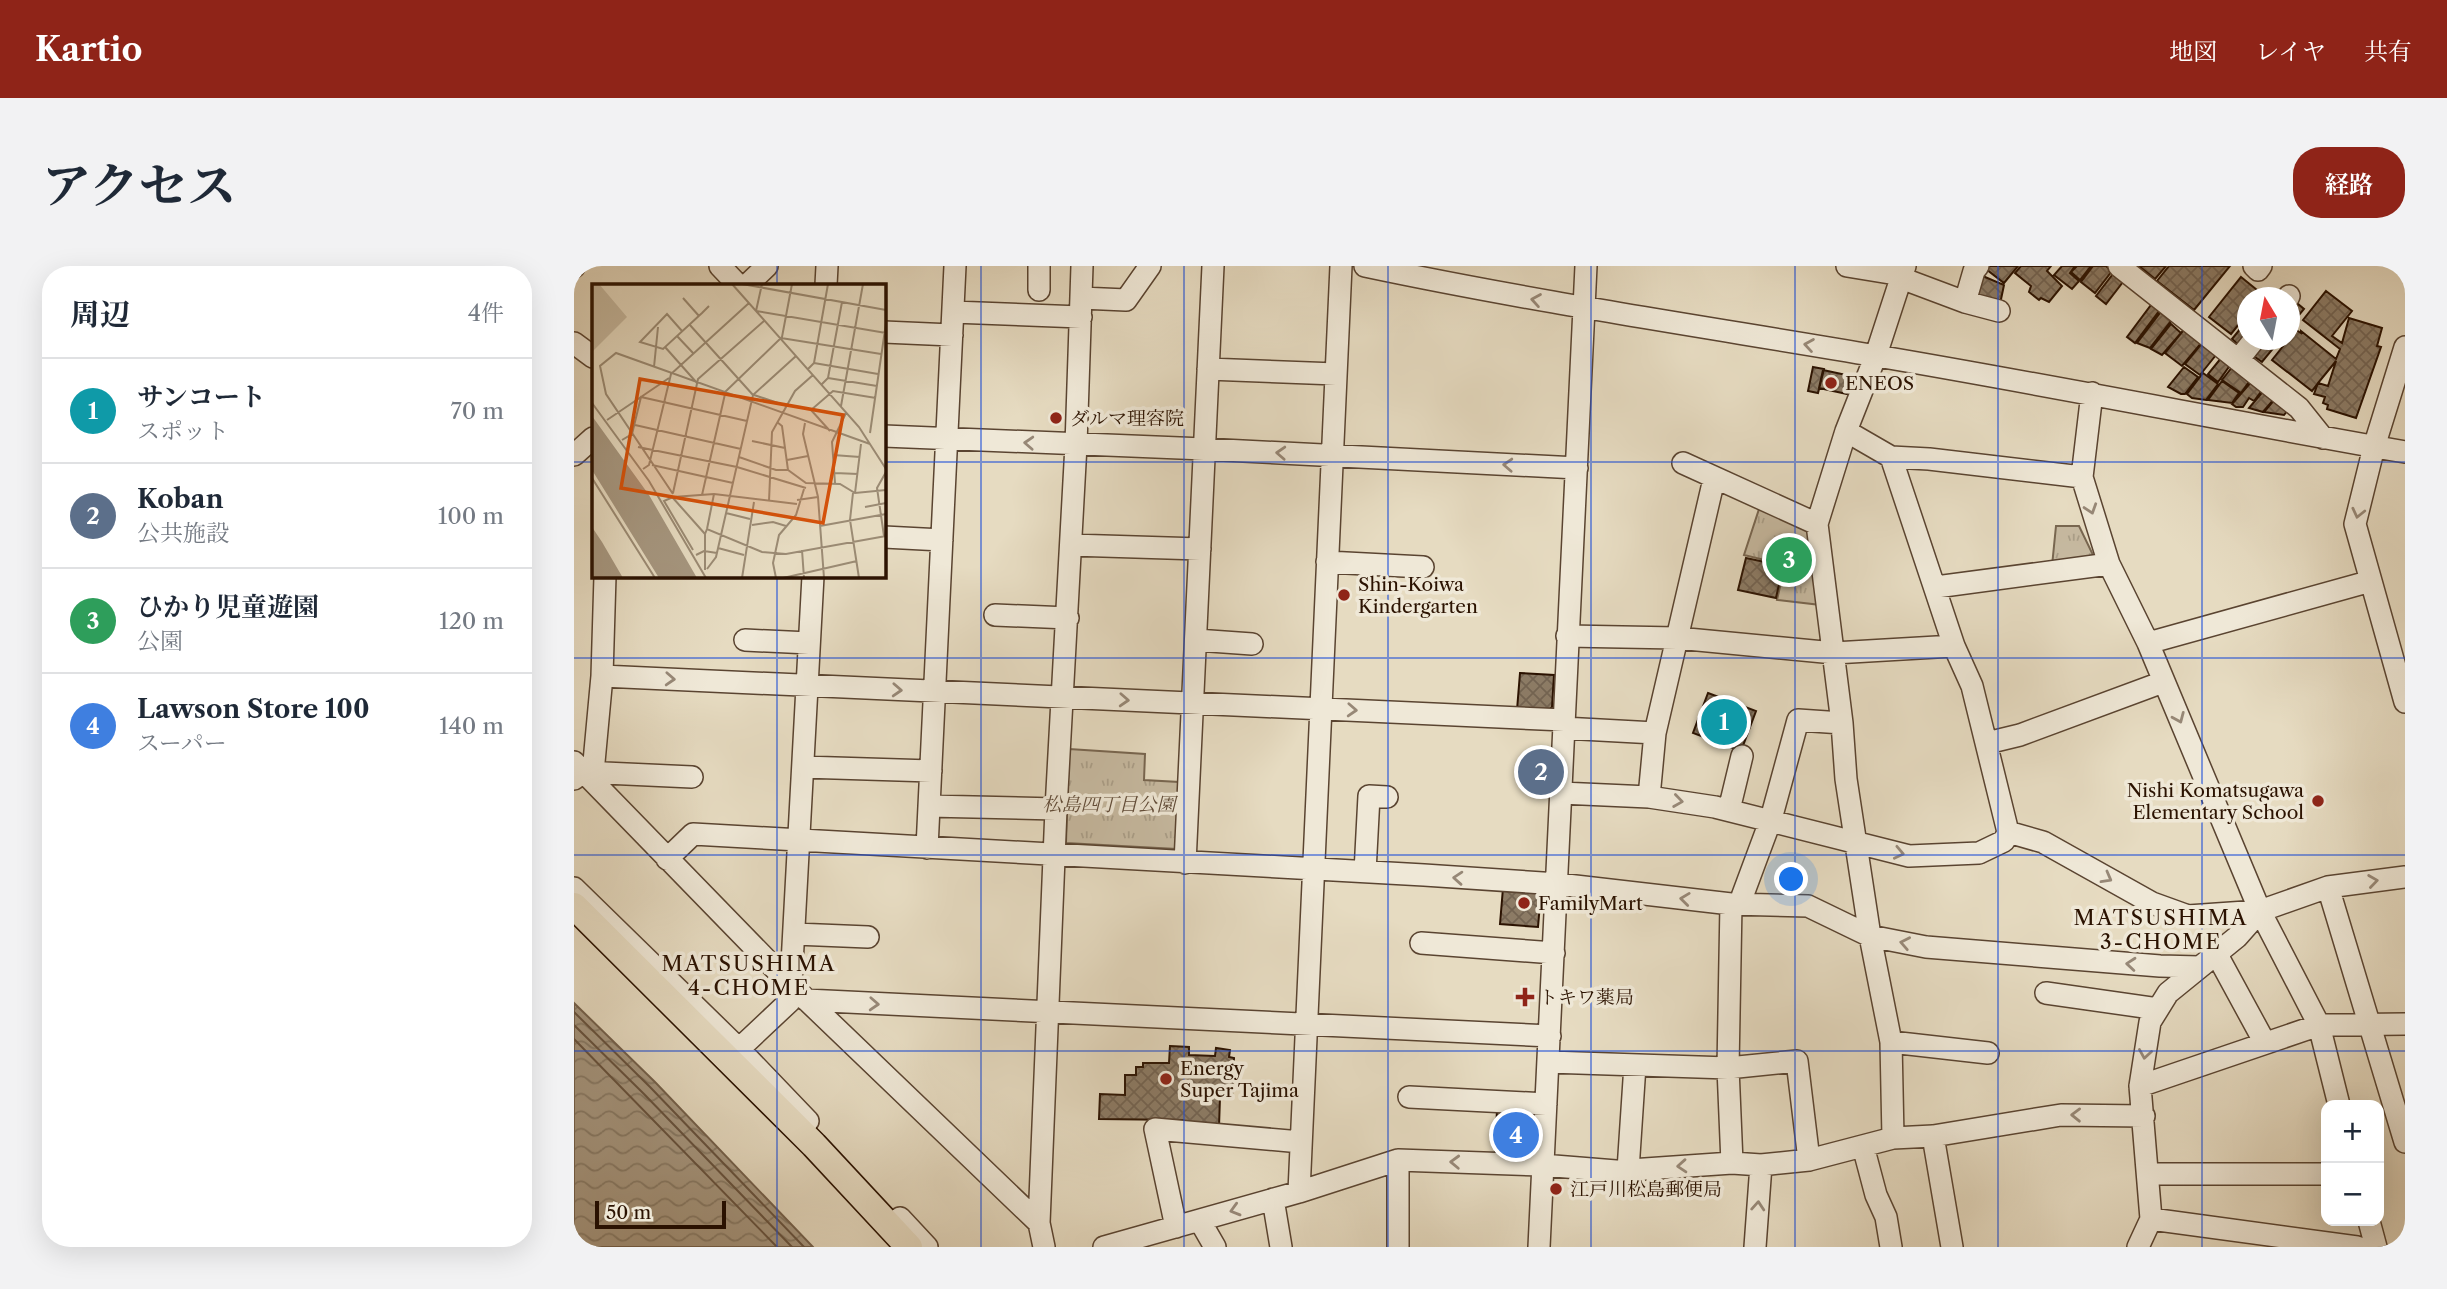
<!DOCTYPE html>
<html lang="ja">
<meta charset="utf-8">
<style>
:root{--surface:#fff;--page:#f2f2f3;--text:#1f2937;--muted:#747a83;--line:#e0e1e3;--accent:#8f2418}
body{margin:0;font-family:"Libre Caslon Text","Noto Serif JP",serif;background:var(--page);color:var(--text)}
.controls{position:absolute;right:21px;bottom:21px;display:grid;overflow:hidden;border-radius:14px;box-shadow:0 7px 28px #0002}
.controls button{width:63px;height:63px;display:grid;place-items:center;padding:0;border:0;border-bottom:2px solid var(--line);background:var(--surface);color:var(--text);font:35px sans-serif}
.compass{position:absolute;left:1663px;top:21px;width:63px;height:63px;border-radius:50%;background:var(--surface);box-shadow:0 7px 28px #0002;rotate:350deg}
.scale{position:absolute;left:21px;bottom:18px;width:131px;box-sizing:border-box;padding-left:7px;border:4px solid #2b1201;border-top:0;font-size:19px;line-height:24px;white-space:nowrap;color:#2b1201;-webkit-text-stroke:5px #efe8d7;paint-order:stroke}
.you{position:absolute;left:1218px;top:614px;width:24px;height:24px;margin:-18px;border:5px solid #fff;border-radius:50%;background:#1a73e8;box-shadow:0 0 0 10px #1a73e833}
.badge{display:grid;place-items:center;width:46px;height:46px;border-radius:50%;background:var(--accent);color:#fff;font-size:23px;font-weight:700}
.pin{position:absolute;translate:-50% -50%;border:4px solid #fff;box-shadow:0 2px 7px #0006}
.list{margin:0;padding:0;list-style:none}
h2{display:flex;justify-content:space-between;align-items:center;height:91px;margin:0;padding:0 28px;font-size:30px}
h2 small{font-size:23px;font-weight:400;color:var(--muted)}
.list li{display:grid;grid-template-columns:46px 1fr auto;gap:21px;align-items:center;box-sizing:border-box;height:105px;padding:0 28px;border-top:2px solid var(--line)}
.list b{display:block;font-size:26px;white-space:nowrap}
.list p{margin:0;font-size:23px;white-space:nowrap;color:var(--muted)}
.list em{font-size:23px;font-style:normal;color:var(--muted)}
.map{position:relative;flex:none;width:1831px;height:981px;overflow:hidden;border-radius:28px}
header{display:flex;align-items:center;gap:42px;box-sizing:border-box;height:98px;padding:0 35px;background:var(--accent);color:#fff}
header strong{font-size:33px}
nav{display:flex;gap:38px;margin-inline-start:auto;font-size:24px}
.intro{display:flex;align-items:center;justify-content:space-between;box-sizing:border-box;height:168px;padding:0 42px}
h1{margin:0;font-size:49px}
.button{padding:18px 32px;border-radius:28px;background:var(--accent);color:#fff;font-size:24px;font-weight:700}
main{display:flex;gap:42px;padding:0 42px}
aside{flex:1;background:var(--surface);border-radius:28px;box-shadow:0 7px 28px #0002}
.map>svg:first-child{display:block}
.park{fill:url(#park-tufts);stroke:#786650;stroke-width:2}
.water{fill:url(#water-waves);stroke:#75624d;stroke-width:2}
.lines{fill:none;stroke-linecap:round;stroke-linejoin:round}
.shore{stroke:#685440;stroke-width:2}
.building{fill:url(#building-cross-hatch);stroke:#2b1201;stroke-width:2;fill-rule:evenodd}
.minor-casing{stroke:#5a4431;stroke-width:24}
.major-casing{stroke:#2b1201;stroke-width:29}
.minor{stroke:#efe8d7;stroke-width:21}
.major{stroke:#e6dbc1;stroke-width:26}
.oneway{stroke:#978877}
.grid{fill:none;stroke:#1d4ed8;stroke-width:2;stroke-opacity:0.55}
.poi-dot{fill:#8f2418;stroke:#efe8d7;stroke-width:2.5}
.labels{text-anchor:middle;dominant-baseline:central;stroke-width:7;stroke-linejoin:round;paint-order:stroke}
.poi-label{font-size:19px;fill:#2b1201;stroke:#efe8d7;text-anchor:start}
.park-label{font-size:19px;font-style:italic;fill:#614c39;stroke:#efe8d7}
.neighbourhood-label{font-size:21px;letter-spacing:2px;fill:#2b1201;stroke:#efe8d7}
.inset-road{fill:none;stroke:#9b8b74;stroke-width:2}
.view{fill:#d5520b;fill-opacity:0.15;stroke:#d5520b;stroke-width:3.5}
.inset-edge{fill:none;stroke:#2b1201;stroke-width:3.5}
</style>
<header>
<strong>Kartio</strong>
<nav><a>地図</a><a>レイヤ</a><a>共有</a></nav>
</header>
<div class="intro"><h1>アクセス</h1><a class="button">経路</a></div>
<main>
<aside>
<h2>周辺<small>4件</small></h2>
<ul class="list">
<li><span class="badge" style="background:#0f9aa8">1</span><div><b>サンコート</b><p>スポット</p></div><em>70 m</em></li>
<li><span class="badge" style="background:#5c6f8a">2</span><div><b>Koban</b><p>公共施設</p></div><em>100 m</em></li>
<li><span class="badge" style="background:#2e9e5b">3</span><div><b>ひかり児童遊園</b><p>公園</p></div><em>120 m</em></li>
<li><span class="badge" style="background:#3f7fe0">4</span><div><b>Lawson Store 100</b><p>スーパー</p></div><em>140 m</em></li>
</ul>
</aside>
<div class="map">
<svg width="1831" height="981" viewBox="0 0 1831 981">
<defs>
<pattern id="park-tufts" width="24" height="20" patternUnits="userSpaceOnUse" patternTransform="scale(1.75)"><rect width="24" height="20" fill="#c6b9a0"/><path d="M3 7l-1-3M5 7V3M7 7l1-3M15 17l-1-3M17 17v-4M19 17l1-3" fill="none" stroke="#aa9e88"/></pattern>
<pattern id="water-waves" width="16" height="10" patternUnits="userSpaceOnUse" patternTransform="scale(1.75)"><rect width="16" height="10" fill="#a69780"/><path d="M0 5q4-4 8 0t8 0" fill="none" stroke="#877a66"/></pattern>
<pattern id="building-cross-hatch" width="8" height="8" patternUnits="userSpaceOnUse" patternTransform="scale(1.75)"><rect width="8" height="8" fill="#8c7b65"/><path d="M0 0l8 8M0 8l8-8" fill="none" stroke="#736351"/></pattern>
</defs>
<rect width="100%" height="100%" fill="#e6dbc1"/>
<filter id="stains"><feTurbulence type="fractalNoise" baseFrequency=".00286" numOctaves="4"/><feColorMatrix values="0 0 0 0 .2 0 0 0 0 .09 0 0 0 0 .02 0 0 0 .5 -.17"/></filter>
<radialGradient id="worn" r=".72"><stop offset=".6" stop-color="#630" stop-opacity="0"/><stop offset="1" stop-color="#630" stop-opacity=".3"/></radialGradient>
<path class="park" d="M 1186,240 L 1234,263 L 1247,339 L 1203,334 L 1211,299 L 1170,289 Z
M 1482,260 L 1505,260 L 1520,291 L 1478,300 Z
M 495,483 L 571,488 L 570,514 L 605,516 L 603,583 L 492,577 Z"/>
<path class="water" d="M 0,737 L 81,816 L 239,981 L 0,981 Z"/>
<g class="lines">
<path class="shore" d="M 0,746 L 76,821 L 230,981
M 0,759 L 70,828 L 218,981
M 0,773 L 203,981"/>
</g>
<path class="building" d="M 1408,0 L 1444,0 L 1430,17 Z
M 1447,0 L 1477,0 L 1473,5 L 1488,20 L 1475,36 L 1467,32 L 1465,34 L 1455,26 L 1457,20 L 1441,7 Z
M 1488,0 L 1501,0 L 1496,7 L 1505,15 L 1498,23 L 1480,9 Z
M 1503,0 L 1517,0 L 1506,14 L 1497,6 Z
M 1519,0 L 1532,0 L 1538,5 L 1521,27 L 1507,16 Z
M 1565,0 L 1592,0 L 1581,13 Z
M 1595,0 L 1656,0 L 1620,44 L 1583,15 Z
M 1542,4 L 1552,12 L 1532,38 L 1522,30 Z
M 1404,8 L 1430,19 L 1426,38 L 1399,32 Z
M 1667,11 L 1688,28 L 1686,32 L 1674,32 L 1674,47 L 1657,68 L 1635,51 Z
M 1752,25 L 1778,45 L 1758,70 L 1768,77 L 1775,52 L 1808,62 L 1803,80 L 1807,81 L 1782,152 L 1753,143 L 1754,139 L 1749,137 L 1751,131 L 1740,128 L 1744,117 L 1738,125 L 1698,94 L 1722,64 L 1727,67 L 1727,65 L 1762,93 L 1766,83 L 1729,54 ZM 1762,95 L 1754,120 L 1744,117 Z
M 1718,33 L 1730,43 L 1716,60 L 1716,37 Z
M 1580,35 L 1588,41 L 1561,77 L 1553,71 Z
M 1589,43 L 1600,51 L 1576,82 L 1563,77 Z
M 1671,57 L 1674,58 L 1674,74 L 1669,83 L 1658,73 Z
M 1597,58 L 1607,67 L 1588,89 L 1577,83 Z
M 1612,61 L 1629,75 L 1608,100 L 1591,87 Z
M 1684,74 L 1706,74 L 1688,96 L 1674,86 Z
M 1628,77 L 1642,89 L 1626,109 L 1611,98 Z
M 1648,91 L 1657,98 L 1644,116 L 1634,108 Z
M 1659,100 L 1677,113 L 1667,127 L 1648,114 Z
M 1239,101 L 1250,103 L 1244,127 L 1234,125 Z
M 1610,101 L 1624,111 L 1611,128 L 1607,128 L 1594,121 Z
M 1249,104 L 1277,110 L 1273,128 L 1245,122 Z
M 1629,107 L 1644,118 L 1632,134 L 1618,132 L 1613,128 Z
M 1648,115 L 1665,127 L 1658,137 L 1634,134 Z
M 1678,115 L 1689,123 L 1680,135 L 1675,132 L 1669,141 L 1662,141 L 1658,138 Z
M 1691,123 L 1701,132 L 1689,146 L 1675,142 Z
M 1701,133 L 1714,144 L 1710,149 L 1690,146 Z
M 1172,292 L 1209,300 L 1202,332 L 1164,324 Z
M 946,407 L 980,409 L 978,441 L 973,446 L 943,444 Z
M 1134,427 L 1182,445 L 1167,485 L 1119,467 Z
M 955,499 L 975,502 L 974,510 L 954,508 Z
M 929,622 L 967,626 L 964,661 L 926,658 Z
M 596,780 L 615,781 L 615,789 L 641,790 L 642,782 L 656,784 L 655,791 L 660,792 L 658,831 L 646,831 L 645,861 L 615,858 L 609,854 L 525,853 L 526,828 L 551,829 L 551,809 L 562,809 L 562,801 L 569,801 L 569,797 L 595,797 Z
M 923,844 L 957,845 L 955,886 L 921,886 Z"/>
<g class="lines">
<g class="minor-casing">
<path id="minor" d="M 146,0 L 164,19
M 791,0 C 961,36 1132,61 1303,90 C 1480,120 1655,155 1831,186
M 1273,0 L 1328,9
M 1545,0 L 1725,142 L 1749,172
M 1680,0 L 1684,4 L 1687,0
M 0,1 L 0,0
M 1327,12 L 1391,36 L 1425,45
M 173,19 L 193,0
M 252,19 L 253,0
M 465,24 L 465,0
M 507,32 L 552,34 L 576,0
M 1714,32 L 1715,30
M 1391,36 L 1400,5 L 1404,0
M 379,46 L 507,51
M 310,66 L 378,69
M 0,77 L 19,91
M 1831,81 L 1800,181 L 1781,258 L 1831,436
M 1664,94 L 1680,74
M 634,103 L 762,108
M 1518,127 L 1508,211 L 1535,298 L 1574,377 L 1686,645 L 1745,759 L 1765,839
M 1272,165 L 1317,191 L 1355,193 L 1508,211
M 310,170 L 630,183 L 1003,202
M 0,189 L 19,172
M 1317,191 L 1380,380 L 1398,420 L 1434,566
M 1109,197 L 1243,258
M 310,271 L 368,274
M 497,279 L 626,283
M 753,296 L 849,301
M 1362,321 L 1535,298
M 421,349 L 494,352
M 993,370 L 1103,372 L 1260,387 L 1380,380
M 171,374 L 235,377
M 622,374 L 678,378
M 1574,377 L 1797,315
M 28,410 L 990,454
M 989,462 L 1081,467
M 1413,477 L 1446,469 L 1589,416
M 0,496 L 218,720 L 465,957
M 229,501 L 357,505
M 9,506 L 118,511
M 0,513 L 20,496 L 28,410 L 31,310
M 987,527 L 1075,531 L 1141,541 L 1335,590 L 1405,587 L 1430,575 L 1434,566 L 1469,576 L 1578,637 L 1614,650 L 1686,645 L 1754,621 L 1831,611
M 1075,531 L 1081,467 L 1140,213
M 355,540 L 482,543
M 1155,544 L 1168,490
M 353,582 L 381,0
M 93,593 L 119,568 L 850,609 L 984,618 L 1157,638 L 1234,640 L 1296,670 L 1352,681 L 1586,700 L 1625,701
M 611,597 L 639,0
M 791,606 L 795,530 L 813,531
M 1754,621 L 1831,876
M 0,622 L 165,783 L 234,855
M 1157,638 L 1154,802 L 1158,897
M 1165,639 L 1197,553 L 1224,454 L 1268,457
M 221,668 L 294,671
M 847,677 L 980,687
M 1642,687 L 1691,777
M 1472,727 L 1584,743
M 232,734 L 976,770
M 1317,776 L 1414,787
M 165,783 L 216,735 L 239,310
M 975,796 L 1154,802 L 1223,795 L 1235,894
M 1566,820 L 1745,759 L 1831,758
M 835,831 L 972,838
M 1359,870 L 1378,981
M 1319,872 L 1317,776 L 1296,670 L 1272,513 L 1268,457 L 1243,258 L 1272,165 L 1302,89 L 1331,0
M 1289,880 L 1302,929 L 1312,951 L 1317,981
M 1054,904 L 1061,799
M 1574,908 L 1752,908
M 725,926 L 767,0
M 699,933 L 707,981
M 326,952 L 353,981
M 1577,953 L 1783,981
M 626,955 L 641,981
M 1795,955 L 1802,981
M 602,961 L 581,863 L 727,876
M 470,981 L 465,957 L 482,543 L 502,179 L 508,0
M 530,981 L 725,926 L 824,894 L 968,899 L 1042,905 L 1158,897 L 1187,899 L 1235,894 L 1319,872 L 1359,870 L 1487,849 L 1570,850
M 824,981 L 824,894
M 965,981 L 1012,0
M 1181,981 L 1187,899
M 1564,981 L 1577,953 L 1566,820 L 1576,756 L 1594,727 L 1663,671 L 1686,645"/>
</g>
<g class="major-casing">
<path id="major" d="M 0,640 L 240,879 L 335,981"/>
</g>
<use href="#minor" class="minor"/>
<use href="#major" class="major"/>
</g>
<defs><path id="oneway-chevron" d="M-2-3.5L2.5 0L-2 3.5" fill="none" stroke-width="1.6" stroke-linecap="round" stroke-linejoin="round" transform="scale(1.75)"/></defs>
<g class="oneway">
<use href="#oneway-chevron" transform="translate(962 34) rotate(-170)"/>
<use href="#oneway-chevron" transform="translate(1235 79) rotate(-171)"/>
<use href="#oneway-chevron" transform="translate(455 177) rotate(-177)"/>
<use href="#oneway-chevron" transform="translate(707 187) rotate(-177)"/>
<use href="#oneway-chevron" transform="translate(934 199) rotate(-177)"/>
<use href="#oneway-chevron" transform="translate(1517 243) rotate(72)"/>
<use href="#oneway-chevron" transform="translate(1784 247) rotate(103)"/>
<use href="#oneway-chevron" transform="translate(96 413) rotate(3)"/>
<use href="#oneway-chevron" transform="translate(323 424) rotate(3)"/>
<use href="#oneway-chevron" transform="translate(550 434) rotate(3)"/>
<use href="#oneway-chevron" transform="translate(778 444) rotate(3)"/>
<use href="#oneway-chevron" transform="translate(1605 452) rotate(67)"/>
<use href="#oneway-chevron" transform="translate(1104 535) rotate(8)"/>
<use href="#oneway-chevron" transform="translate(1325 587) rotate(12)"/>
<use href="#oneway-chevron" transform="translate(884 612) rotate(-176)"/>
<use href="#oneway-chevron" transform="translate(1533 612) rotate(29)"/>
<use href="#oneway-chevron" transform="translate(1799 615) rotate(-8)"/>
<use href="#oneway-chevron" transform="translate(1111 633) rotate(-173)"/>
<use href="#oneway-chevron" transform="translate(1331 677) rotate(-169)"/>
<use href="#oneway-chevron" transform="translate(1557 698) rotate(-175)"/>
<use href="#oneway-chevron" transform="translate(300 738) rotate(3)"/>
<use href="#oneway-chevron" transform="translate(1571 788) rotate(99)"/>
<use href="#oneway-chevron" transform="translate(1502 849) rotate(-179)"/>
<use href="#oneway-chevron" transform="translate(881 896) rotate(-178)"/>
<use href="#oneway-chevron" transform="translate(1108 900) rotate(176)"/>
<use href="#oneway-chevron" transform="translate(1184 940) rotate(-86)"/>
<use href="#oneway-chevron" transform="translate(661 944) rotate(164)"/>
</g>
<path class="grid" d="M 203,0 L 203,19M 407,0 L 407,981M 610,0 L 610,981M 814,0 L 814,981M 1017,0 L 1017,981M 1221,0 L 1221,981M 1424,0 L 1424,981M 1628,0 L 1628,981M 0,196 L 19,196M 310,196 L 1831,196M 203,310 L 203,981M 0,392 L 1831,392M 0,589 L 1831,589M 0,785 L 1831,785"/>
<g class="poi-dot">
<circle cx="1257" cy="117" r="7"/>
<circle cx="482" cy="152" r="7"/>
<circle cx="770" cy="329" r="7"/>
<circle cx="1744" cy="535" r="7"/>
<circle cx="950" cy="637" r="7"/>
<path d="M947.5 720.5h7v7h7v7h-7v7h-7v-7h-7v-7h7z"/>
<circle cx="592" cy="813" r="7"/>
<circle cx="982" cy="923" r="7"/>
</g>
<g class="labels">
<g class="poi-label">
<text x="1271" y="117">ENEOS</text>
<text x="496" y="152">ダルマ理容院</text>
<text x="784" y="318">Shin-Koiwa<tspan x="784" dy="22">Kindergarten</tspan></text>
<text x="1730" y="524" text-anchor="end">Nishi Komatsugawa<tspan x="1730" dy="22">Elementary School</tspan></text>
<text x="964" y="637">FamilyMart</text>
<text x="965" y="731">トキワ薬局</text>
<text x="606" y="802">Energy<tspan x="606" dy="22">Super Tajima</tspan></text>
<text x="996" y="923">江戸川松島郵便局</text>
</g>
<g class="park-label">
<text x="535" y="538">松島四丁目公園</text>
</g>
<g class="neighbourhood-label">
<text x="1587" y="651">MATSUSHIMA<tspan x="1587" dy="24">3-CHOME</tspan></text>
<text x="175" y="697">MATSUSHIMA<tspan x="175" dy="24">4-CHOME</tspan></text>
</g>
</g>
<g transform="translate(18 18)">
<rect width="294" height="294" fill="#e6dbc1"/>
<path d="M 0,0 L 7,0 L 35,33 L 0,68 Z" fill="#c6b9a0"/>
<path d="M 0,132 L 57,211 L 105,294 L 67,294 L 0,186 ZM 0,243 L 10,258 L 31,294 L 0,294 Z" fill="#a69780"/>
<path class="inset-road" d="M 140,0 L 267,143 L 294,185M 150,0 L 294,26M 170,0 L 164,27 L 294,49M 91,14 L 107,32M 97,40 L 161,111M 90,47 L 75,30 L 48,58 L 71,65 L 110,29 L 117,22M 85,52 L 101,69M 189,54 L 289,70M 73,63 L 105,99M 222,79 L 286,90M 62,83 L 66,43M 216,85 L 222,79 L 236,0M 236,94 L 285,102M 230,100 L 236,94 L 250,18M 132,109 L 190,53 L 200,0M 162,111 L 195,122M 0,119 L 57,197 L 114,294M 249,122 L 271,0M 15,136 L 77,94M 185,138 L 190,142 L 196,186M 213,139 L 211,150 L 226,213 L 232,294M 43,141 L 149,165M 238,147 L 219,126 L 241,107 L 284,114M 278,149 L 294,39M 30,156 L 40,150 L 49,113 L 155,137M 160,157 L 193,164M 46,163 L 145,183 L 214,204M 241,171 L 268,173M 147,173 L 184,186 L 196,186 L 214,199 L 248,200 L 263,209 L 294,206M 195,176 L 216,172M 60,181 L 141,199M 51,185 L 57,181 L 79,90 L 157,19M 243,189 L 266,190M 0,194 L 63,294M 243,199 L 240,158 L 254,129M 81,209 L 106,95 L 172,37M 261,209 L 258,236 L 267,294M 263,209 L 269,160M 81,210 L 14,110 L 8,82 L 24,69 L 278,160M 110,211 L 133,110M 81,214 L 113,250 L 113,286M 205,216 L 226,213M 177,217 L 180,148 L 203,107 L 221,91M 273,223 L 294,219M 134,229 L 158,235M 160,241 L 181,238 L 194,242M 228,242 L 294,230M 115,245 L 122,210M 113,250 L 115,245 L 170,268 L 194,270 L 294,252M 292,252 L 285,204 L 294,188M 126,264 L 152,271M 101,266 L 72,217 L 81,213 L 122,210 L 205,220M 210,266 L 212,294M 104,271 L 112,267 L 125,269M 115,285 L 124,273 L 161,111 L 204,72M 150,294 L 162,218M 184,294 L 181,279 L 187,251 L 204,231 L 212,205M 191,294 L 265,277"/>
<path class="view" d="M 48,95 L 251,131 L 231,239 L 29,204 Z"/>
<rect width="294" height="294" class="inset-edge"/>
</g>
<rect width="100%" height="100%" filter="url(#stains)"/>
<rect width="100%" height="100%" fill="url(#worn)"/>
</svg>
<div class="controls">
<button>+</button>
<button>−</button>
</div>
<svg class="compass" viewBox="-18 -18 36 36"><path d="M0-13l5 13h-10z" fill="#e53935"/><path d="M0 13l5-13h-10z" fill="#747a83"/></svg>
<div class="scale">50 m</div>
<div class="you"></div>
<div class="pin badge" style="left:1150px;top:456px;background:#0f9aa8">1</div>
<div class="pin badge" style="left:967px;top:506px;background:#5c6f8a">2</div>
<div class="pin badge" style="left:1215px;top:294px;background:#2e9e5b">3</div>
<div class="pin badge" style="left:942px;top:869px;background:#3f7fe0">4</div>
</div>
</main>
